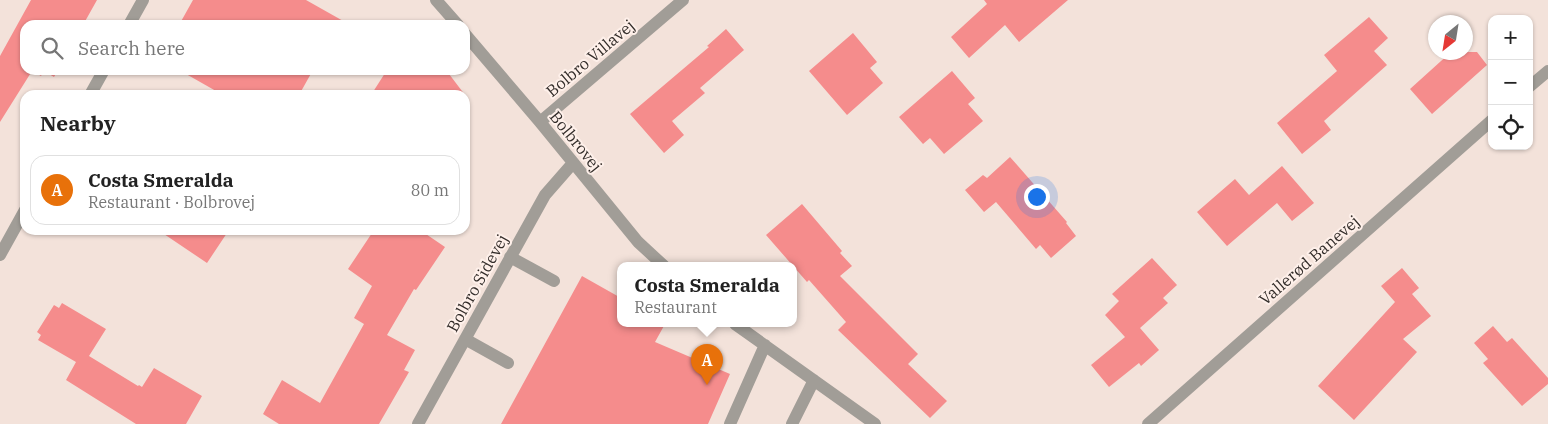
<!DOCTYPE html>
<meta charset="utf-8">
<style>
:root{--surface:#fff;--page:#f2f2f2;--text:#222;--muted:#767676;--line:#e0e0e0;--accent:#111827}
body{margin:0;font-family:"IBM Plex Serif",serif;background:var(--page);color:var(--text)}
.controls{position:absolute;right:15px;top:15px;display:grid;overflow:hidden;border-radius:10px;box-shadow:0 1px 4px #0004}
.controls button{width:45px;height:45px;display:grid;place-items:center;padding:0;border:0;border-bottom:1px solid var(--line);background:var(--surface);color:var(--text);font:25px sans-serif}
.compass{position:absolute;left:1428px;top:15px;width:45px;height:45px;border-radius:50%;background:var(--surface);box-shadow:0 1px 4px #0004;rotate:210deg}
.you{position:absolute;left:1036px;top:196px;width:18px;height:18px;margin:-12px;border:4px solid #fff;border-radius:50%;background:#1a73e8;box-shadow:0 0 0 8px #1a73e833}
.badge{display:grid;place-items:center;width:32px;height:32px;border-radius:50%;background:var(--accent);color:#fff;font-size:16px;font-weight:700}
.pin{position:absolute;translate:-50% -41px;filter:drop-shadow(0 1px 2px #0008)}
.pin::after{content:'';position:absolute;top:26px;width:18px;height:15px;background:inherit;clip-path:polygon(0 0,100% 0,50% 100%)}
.popup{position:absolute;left:617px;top:262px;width:180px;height:65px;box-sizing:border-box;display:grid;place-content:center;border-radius:10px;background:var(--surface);filter:drop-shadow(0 1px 4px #0005);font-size:16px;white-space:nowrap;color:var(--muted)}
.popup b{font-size:19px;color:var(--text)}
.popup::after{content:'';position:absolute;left:50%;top:100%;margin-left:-10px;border:10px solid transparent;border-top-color:var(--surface)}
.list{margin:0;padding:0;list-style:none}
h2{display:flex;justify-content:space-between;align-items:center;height:65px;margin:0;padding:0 20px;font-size:21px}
h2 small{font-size:16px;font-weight:400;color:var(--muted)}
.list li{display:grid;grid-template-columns:32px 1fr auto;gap:15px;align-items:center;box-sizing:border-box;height:70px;margin:0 10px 10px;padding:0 10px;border:1px solid var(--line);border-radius:15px}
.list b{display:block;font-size:19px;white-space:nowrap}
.list p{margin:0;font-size:16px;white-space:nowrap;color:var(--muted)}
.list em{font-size:16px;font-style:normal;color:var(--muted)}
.icon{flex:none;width:28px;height:28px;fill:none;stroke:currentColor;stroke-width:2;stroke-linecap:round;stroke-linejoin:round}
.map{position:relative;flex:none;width:1548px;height:424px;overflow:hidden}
.search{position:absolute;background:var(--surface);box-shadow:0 1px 4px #0004;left:20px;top:20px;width:450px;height:55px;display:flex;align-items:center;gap:12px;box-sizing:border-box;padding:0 18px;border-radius:15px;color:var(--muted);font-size:19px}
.panel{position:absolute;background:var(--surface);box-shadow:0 1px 4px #0004;left:20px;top:90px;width:450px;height:145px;border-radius:15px}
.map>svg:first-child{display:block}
.building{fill:#f58c8c}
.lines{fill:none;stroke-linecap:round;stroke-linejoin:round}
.minor{stroke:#a19d97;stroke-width:12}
.labels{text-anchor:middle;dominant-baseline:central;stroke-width:4;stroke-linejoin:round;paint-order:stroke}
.street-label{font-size:16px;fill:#322c29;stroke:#fef0ea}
</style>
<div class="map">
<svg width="1548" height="424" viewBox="0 0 1548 424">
<rect width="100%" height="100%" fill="#f3e2da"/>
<path class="building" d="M 31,0 L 97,0 L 83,25 L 25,25 L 25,70 L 58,70 L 54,77 L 44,71 L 41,76 L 32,71 L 0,122 L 0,56 Z
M 193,0 L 306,0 L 345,22 L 344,25 L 179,25 Z
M 984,0 L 1068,0 L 1019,42 L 1005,25 L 969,58 L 951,37 L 987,4 Z
M 1369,17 L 1388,38 L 1374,51 L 1387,65 L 1324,121 L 1331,130 L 1302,154 L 1277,123 L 1337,71 L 1324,55 Z
M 726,29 L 744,50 L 700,88 L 705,93 L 672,121 L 684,135 L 664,153 L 630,114 L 709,47 L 707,46 Z
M 853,33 L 877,62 L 870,68 L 883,83 L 847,115 L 809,71 Z
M 1451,52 L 1477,52 L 1487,65 L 1432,114 L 1410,89 Z
M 179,70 L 319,70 L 317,72 L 313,70 L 299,95 L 223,95 Z
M 387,70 L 446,70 L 465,95 L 371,95 Z
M 952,71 L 975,98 L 968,104 L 983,121 L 944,154 L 930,138 L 923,144 L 899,117 Z
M 1010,157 L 1067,222 L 1066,223 L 1076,236 L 1051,258 L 1040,245 L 1036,249 L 996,202 L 984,212 L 965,190 L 983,175 L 987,178 Z
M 1282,166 L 1314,203 L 1292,221 L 1277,203 L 1227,246 L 1197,212 L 1235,179 L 1249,195 Z
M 802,204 L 842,251 L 840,253 L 852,266 L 840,276 L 918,354 L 908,364 L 947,401 L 930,418 L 838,330 L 846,322 L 809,280 L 807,282 L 766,235 Z
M 158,230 L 229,230 L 207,263 Z
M 374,230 L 420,230 L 445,247 L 416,290 L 414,289 L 387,335 L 415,350 L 404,370 L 409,372 L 379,424 L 279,424 L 263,414 L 282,380 L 320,403 L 364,324 L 354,318 L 372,286 L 348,269 Z
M 1152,258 L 1177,285 L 1163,298 L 1168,303 L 1140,328 L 1159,350 L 1141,366 L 1139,363 L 1109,387 L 1091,365 L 1125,337 L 1105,315 L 1119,301 L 1112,294 Z
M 1402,268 L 1419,288 L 1412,294 L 1431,316 L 1403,339 L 1417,352 L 1354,420 L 1318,386 L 1395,302 L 1381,286 Z
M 582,276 L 621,298 L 621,324 L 665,324 L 655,342 L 730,374 L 708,424 L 501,424 Z
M 62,303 L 106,329 L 89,356 L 138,386 L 139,385 L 142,387 L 154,368 L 202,396 L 186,424 L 136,424 L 66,380 L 76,362 L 38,340 L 41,335 L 37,332 L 54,305 L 59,308 Z
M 1493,326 L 1507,342 L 1512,338 L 1548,378 L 1548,384 L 1522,406 L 1483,363 L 1488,359 L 1474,343 Z"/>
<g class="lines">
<path class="minor" d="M 436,0 L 458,25
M 129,25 L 143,0
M 465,34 L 540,122 L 638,242 L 664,266
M 1529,87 L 1548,71
M 90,95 L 104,70
M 540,122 L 683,0
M 0,255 L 25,210
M 510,257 L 554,281
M 735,324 L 875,424
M 465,339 L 508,363
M 418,424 L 545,195 L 573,163
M 730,424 L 765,345
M 792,424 L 814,380
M 1148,424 L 1492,120"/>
</g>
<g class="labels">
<g class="street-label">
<text transform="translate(590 58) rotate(-40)">Bolbro Villavej</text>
<text transform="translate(576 141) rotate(51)">Bolbrovej</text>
<text transform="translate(1309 260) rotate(-41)">Vallerød Banevej</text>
<text transform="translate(477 283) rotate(-61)">Bolbro Sidevej</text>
</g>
</g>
</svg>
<div class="controls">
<button>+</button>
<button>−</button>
<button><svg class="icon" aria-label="locate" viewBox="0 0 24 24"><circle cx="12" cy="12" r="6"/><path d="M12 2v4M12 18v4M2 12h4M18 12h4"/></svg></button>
</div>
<svg class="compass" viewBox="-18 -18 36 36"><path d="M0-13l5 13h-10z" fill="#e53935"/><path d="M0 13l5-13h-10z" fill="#767676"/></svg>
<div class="you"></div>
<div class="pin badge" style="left:707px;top:385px;background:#e8710a">A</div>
<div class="popup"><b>Costa Smeralda</b>Restaurant</div>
<div class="search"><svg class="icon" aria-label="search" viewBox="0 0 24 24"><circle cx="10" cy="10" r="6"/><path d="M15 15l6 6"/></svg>Search here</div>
<section class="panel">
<h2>Nearby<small></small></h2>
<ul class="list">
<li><span class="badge" style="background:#e8710a">A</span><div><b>Costa Smeralda</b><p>Restaurant · Bolbrovej</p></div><em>80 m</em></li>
</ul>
</section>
</div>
